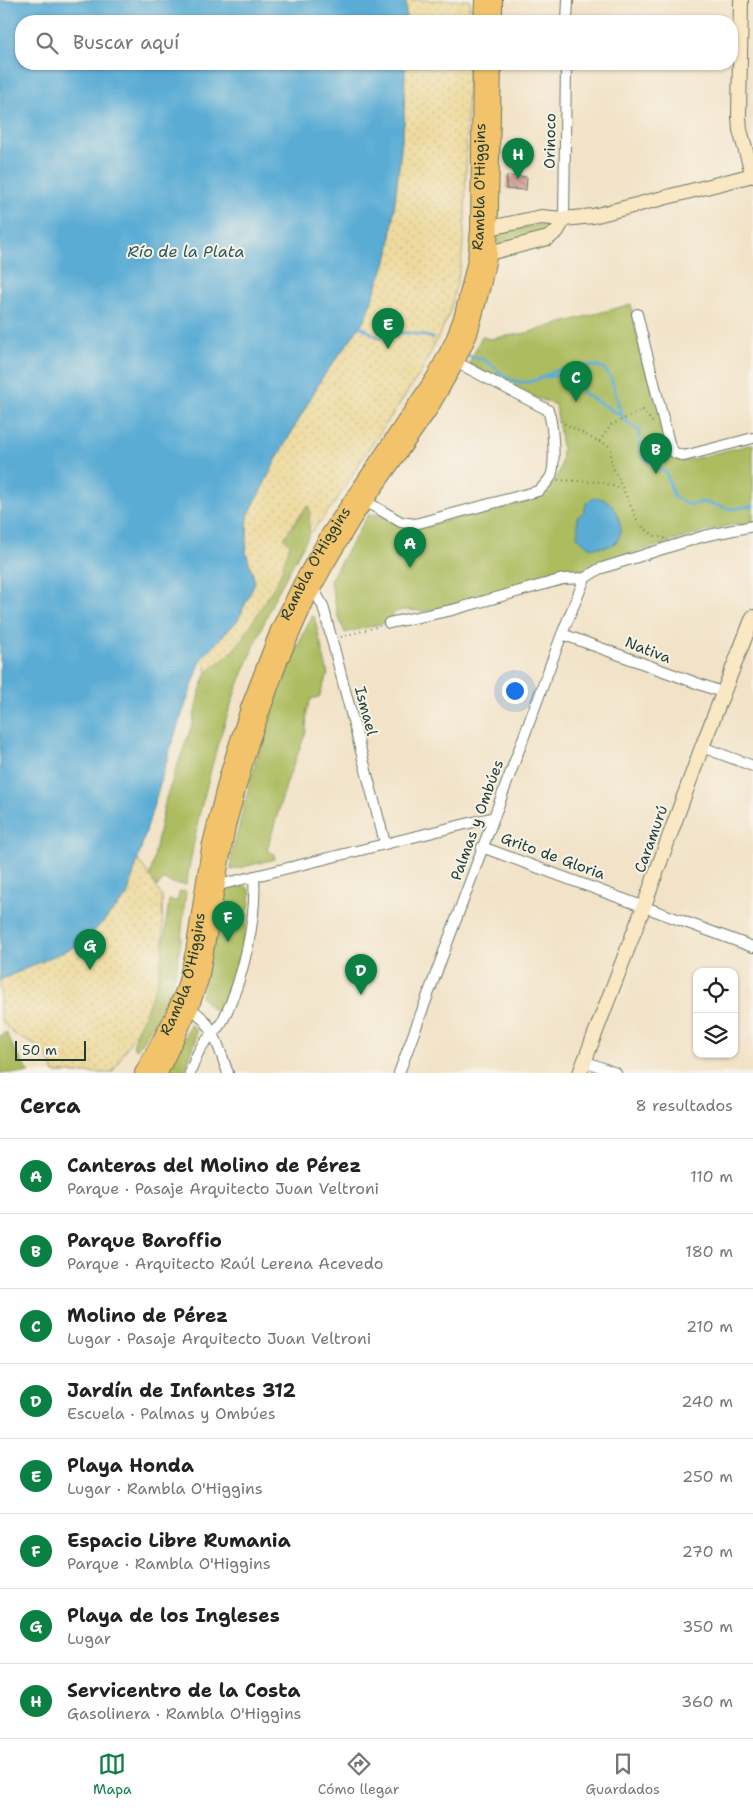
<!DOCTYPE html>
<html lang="es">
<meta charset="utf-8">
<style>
:root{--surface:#fff;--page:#f2f2f2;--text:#222;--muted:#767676;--line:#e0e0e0;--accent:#0b8043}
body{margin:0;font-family:"Shantell Sans",sans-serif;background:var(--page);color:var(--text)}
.controls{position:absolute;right:15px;bottom:15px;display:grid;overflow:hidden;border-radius:10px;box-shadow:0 1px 4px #0004}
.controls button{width:45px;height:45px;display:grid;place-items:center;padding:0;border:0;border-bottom:1px solid var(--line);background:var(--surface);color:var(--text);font:25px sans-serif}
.scale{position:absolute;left:15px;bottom:12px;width:71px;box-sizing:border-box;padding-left:5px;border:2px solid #1f3d34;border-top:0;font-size:14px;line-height:18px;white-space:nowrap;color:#1f3d34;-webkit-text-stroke:4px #f7f3e8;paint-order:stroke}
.you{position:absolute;left:514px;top:690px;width:18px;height:18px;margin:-12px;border:4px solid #fff;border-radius:50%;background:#1a73e8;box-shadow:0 0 0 8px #1a73e833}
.badge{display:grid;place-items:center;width:32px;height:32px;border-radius:50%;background:var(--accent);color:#fff;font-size:16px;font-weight:700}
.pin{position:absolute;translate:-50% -41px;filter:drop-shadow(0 1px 2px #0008)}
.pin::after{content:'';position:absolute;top:26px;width:18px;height:15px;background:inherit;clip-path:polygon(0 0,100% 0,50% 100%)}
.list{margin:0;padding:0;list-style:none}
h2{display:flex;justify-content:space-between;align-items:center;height:65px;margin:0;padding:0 20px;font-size:21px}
h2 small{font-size:16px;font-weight:400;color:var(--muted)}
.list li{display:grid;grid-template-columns:32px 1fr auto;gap:15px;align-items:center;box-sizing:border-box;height:75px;padding:0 20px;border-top:1px solid var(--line)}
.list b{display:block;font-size:19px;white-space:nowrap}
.list p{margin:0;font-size:16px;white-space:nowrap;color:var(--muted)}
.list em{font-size:16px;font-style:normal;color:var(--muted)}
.icon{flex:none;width:28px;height:28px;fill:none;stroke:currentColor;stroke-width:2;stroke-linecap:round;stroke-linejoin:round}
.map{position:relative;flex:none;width:753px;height:1073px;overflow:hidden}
.search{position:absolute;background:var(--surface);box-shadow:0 1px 4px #0004;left:15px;right:15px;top:15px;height:55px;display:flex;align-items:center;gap:12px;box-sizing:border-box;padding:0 18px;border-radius:20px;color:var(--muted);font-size:19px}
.sheet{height:665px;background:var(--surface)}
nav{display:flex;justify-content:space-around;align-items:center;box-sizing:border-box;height:70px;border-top:1px solid var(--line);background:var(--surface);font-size:14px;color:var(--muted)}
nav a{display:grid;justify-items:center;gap:2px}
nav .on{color:var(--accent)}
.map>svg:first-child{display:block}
.green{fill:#acbc5f;stroke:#667c4a}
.sand{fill:url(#sand-dots);stroke:#868c69}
.water{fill:#5aacd5;stroke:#3c7484}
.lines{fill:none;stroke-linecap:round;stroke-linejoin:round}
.stream{stroke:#5aacd5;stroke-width:3}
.building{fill:url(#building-back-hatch)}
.street-casing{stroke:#697768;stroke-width:12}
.secondary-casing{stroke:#697768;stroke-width:16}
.primary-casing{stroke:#697768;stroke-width:18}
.path{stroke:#697768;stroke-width:2;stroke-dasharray:1 4;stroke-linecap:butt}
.street{stroke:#fff;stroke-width:10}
.secondary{stroke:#fae7c3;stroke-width:14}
.primary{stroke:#f2c36a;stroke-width:16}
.labels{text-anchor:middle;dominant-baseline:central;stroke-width:4;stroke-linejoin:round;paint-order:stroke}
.street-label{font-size:15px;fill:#1f3d34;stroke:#f7f3e8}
.water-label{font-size:16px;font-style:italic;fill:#2e595c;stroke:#f7f3e8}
</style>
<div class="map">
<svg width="753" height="1073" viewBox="0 0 753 1073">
<defs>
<pattern id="sand-dots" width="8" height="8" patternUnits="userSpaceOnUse" patternTransform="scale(1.25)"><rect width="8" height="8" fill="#eeda9e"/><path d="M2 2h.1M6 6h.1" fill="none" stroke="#ccbc89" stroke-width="1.8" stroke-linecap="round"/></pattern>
<pattern id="building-back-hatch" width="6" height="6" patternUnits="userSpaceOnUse" patternTransform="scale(1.25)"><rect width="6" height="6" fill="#d6a49c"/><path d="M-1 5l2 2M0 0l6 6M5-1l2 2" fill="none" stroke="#ad8780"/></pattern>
</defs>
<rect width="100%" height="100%" fill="#f7f3e8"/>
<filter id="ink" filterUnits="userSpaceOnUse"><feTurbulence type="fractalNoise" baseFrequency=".02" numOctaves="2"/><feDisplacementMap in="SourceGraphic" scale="10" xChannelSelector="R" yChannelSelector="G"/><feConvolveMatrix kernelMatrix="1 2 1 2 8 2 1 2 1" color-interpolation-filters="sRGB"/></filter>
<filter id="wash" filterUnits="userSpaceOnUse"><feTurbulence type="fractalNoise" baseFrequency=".0096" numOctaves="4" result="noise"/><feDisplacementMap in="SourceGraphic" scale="20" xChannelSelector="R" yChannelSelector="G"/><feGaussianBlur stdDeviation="1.12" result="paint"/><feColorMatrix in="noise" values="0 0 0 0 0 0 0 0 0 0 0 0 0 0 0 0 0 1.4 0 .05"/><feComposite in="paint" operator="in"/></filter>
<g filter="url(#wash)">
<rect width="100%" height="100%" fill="#f2e3c8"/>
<path class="green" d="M 547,223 L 549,228 L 548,233 L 499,244 L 497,242 L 497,233 Z
M 631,304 L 637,333 L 672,457 L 684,461 L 753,444 L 753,523 L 731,525 L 707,531 L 620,557 L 573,577 L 462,605 L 424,611 L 403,610 L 395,612 L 388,622 L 345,633 L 338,616 L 330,580 L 368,515 L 377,514 L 408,529 L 526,502 C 575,482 561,448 556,405 L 526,394 L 469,364 L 482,336 L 489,339 L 526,333 Z
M 308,505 L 310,509 L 309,535 L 274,599 L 236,690 L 218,743 L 199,816 L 186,885 L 170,883 L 168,881 L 163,880 L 158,886 L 154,884 L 150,876 L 166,798 L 193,722 L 199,693 L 207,672 L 217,663 L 284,538 Z
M 312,616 L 314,616 L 328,674 L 319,697 L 311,699 L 307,709 L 306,732 L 287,782 L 267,850 L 274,854 L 275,859 L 231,870 C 229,857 236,839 239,826 C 256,753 279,683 312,616 Z
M 241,886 L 247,887 L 251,893 C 246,933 239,975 222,1012 L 215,1012 L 201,997 L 223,892 L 227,889 Z
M 180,891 L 186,892 C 182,925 181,961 170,992 C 162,1013 150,1030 137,1049 L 133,1047 L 138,1028 L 157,982 L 163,948 L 169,900 L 177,901 Z
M 190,1025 L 194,1027 L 196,1031 L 195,1043 L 184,1073 L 166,1073 Z
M 6,1032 L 15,1051 L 29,1073 L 0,1073 L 0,1036 Z"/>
<path class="sand" d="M 406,0 L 470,0 L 469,21 L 406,21 Z
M 405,64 L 468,64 L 465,218 L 461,265 L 449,315 L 421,372 L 360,462 L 334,504 L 309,535 L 310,509 L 308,506 L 306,507 L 284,538 L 290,545 L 278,580 L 242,639 L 229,655 L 207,672 L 202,658 L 238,620 L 255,582 L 246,552 L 248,516 L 277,458 L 322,378 L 364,321 L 389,253 L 404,122 Z
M 138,860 L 150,876 L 162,897 L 163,948 L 157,982 L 146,1011 L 138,1028 L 112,1073 L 54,1073 C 45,1041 36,1049 13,1033 C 8,1029 4,1023 0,1018 L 0,980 L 83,943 L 127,896 Z"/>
<path class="water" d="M 0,0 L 406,0 L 406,21 L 21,21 L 21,64 L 405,64 L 404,122 L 389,253 L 364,321 L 322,378 L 277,458 L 248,516 L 246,552 L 255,582 L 238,620 L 202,658 L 172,743 L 127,896 L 83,943 L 0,980 Z
M 596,497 C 599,498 604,499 607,501 C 622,512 630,548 601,547 C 598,547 592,548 589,547 C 585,545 581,539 577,537 L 578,528 L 577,517 L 583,513 L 587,502 Z"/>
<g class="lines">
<path class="stream" d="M 360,326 L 379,338 C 385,338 391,334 398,333 C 410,332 422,335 433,338
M 469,356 C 474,358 479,358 484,360 C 496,366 505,381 519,382 C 533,384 543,376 555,371 C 564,368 593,364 601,367 C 615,373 616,403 622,415 C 625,422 633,427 639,430 C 639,456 642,461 666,472 L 674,497 L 690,505 L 703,502 L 731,509 L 753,506
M 546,377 L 580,373 L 583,393 L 622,416"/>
</g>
<g id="blocks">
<path class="building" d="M 507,176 L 527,177 L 526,190 L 506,189 Z"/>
</g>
</g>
<g filter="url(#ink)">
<use href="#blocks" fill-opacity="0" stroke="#697768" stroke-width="1"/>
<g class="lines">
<g class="street-casing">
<path id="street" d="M 567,21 L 568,0
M 564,219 L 566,64
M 637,314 L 670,447 L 675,453 L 684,456 L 753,438
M 365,501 L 401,522 L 415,524 L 538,491 C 543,487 548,482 551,476 C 556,464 553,423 548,410 L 456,362
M 313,588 L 323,606 L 385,843
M 389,623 L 452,610 L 563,579 L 585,578 L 599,569 L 704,536 L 753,526
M 562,634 L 724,693
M 702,747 L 753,766
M 482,847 L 753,947
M 215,886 L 494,817
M 190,1008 C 215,1024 218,1047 228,1073
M 584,1061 L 616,1073
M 190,1073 C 193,1066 195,1058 199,1051 C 205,1039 218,1031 224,1018 C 243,979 257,919 254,876
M 399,1073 L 562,634 L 585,578"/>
</g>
<g class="secondary-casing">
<path id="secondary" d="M 741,0 L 739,116 L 740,130 L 753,176
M 480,230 L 541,217 L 564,219 L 593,216 L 753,175
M 489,253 L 548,238 L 557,231 L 564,219
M 580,1073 L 644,906 L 702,747 L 753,617"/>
</g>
<g class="primary-casing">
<g id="primary">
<path d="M 482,21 L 483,0"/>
<path d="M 494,21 L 494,0"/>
<path id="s1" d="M 143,1073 L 172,1019 L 185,988 L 194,952 L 210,848 L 228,775 L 249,708 L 279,630 L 302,583 L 331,532 L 435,377 L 454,340 L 463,315 L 476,260 L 479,230 L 481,64"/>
<path d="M 159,1073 L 190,1008 L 200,980 L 227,826 L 250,743 L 280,659 L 307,598 L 327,562 L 355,515 L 428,411 L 456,362 L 469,334 L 482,286 L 489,253 L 493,64"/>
</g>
</g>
<path class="path" d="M 560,421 L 599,442 L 611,425 L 643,410 L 654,424
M 599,442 L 607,444 L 611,450 L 611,463 L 639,524 L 655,536 L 665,538
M 558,480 L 601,482 L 622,489
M 341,637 L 380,626"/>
<use href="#street" class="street"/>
<use href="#secondary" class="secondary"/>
<use href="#primary" class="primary"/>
</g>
</g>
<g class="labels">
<g class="street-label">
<text transform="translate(550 141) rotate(-89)">Orinoco</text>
<text stroke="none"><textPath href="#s1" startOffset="962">Rambla O'Higgins</textPath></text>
<text stroke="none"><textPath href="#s1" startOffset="542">Rambla O'Higgins</textPath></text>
<text transform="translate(648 650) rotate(21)">Nativa</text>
<text transform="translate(366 711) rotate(75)">Ismael</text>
<text transform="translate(477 820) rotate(-70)">Palmas y Ombúes</text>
<text transform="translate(651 839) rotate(-70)">Caramurú</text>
<text transform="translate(553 856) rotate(20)">Grito de Gloria</text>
<text stroke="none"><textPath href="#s1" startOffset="108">Rambla O'Higgins</textPath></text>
</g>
<g class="water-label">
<text x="186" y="251">Río de la Plata</text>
</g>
</g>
</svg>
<div class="controls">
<button><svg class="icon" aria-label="locate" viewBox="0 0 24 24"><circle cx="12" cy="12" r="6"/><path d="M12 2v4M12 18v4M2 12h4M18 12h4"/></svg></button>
<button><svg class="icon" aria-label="layers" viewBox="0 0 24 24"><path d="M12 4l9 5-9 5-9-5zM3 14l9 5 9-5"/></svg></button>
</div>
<div class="scale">50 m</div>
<div class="you"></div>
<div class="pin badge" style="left:410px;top:568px">A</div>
<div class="pin badge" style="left:656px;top:474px">B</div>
<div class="pin badge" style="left:576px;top:402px">C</div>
<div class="pin badge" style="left:361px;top:995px">D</div>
<div class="pin badge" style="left:388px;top:349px">E</div>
<div class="pin badge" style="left:228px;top:942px">F</div>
<div class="pin badge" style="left:90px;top:970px">G</div>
<div class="pin badge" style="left:518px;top:179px">H</div>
<div class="search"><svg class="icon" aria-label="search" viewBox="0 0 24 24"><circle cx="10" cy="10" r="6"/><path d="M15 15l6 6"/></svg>Buscar aquí</div>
</div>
<section class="sheet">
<h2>Cerca<small>8 resultados</small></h2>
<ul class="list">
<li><span class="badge">A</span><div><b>Canteras del Molino de Pérez</b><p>Parque · Pasaje Arquitecto Juan Veltroni</p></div><em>110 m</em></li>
<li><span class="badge">B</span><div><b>Parque Baroffio</b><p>Parque · Arquitecto Raúl Lerena Acevedo</p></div><em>180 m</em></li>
<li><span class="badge">C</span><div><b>Molino de Pérez</b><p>Lugar · Pasaje Arquitecto Juan Veltroni</p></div><em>210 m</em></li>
<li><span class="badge">D</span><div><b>Jardín de Infantes 312</b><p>Escuela · Palmas y Ombúes</p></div><em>240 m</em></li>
<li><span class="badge">E</span><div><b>Playa Honda</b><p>Lugar · Rambla O'Higgins</p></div><em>250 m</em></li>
<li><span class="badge">F</span><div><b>Espacio Libre Rumania</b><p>Parque · Rambla O'Higgins</p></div><em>270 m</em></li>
<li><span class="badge">G</span><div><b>Playa de los Ingleses</b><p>Lugar</p></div><em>350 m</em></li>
<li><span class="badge">H</span><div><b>Servicentro de la Costa</b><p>Gasolinera · Rambla O'Higgins</p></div><em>360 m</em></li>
</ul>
</section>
<nav>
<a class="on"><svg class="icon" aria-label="map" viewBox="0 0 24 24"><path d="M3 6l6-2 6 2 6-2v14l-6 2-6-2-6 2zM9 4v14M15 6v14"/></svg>Mapa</a>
<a><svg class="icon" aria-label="directions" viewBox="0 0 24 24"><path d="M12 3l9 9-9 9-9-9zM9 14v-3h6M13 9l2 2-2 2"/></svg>Cómo llegar</a>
<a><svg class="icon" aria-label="saved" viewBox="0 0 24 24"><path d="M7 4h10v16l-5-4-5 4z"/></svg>Guardados</a>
</nav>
